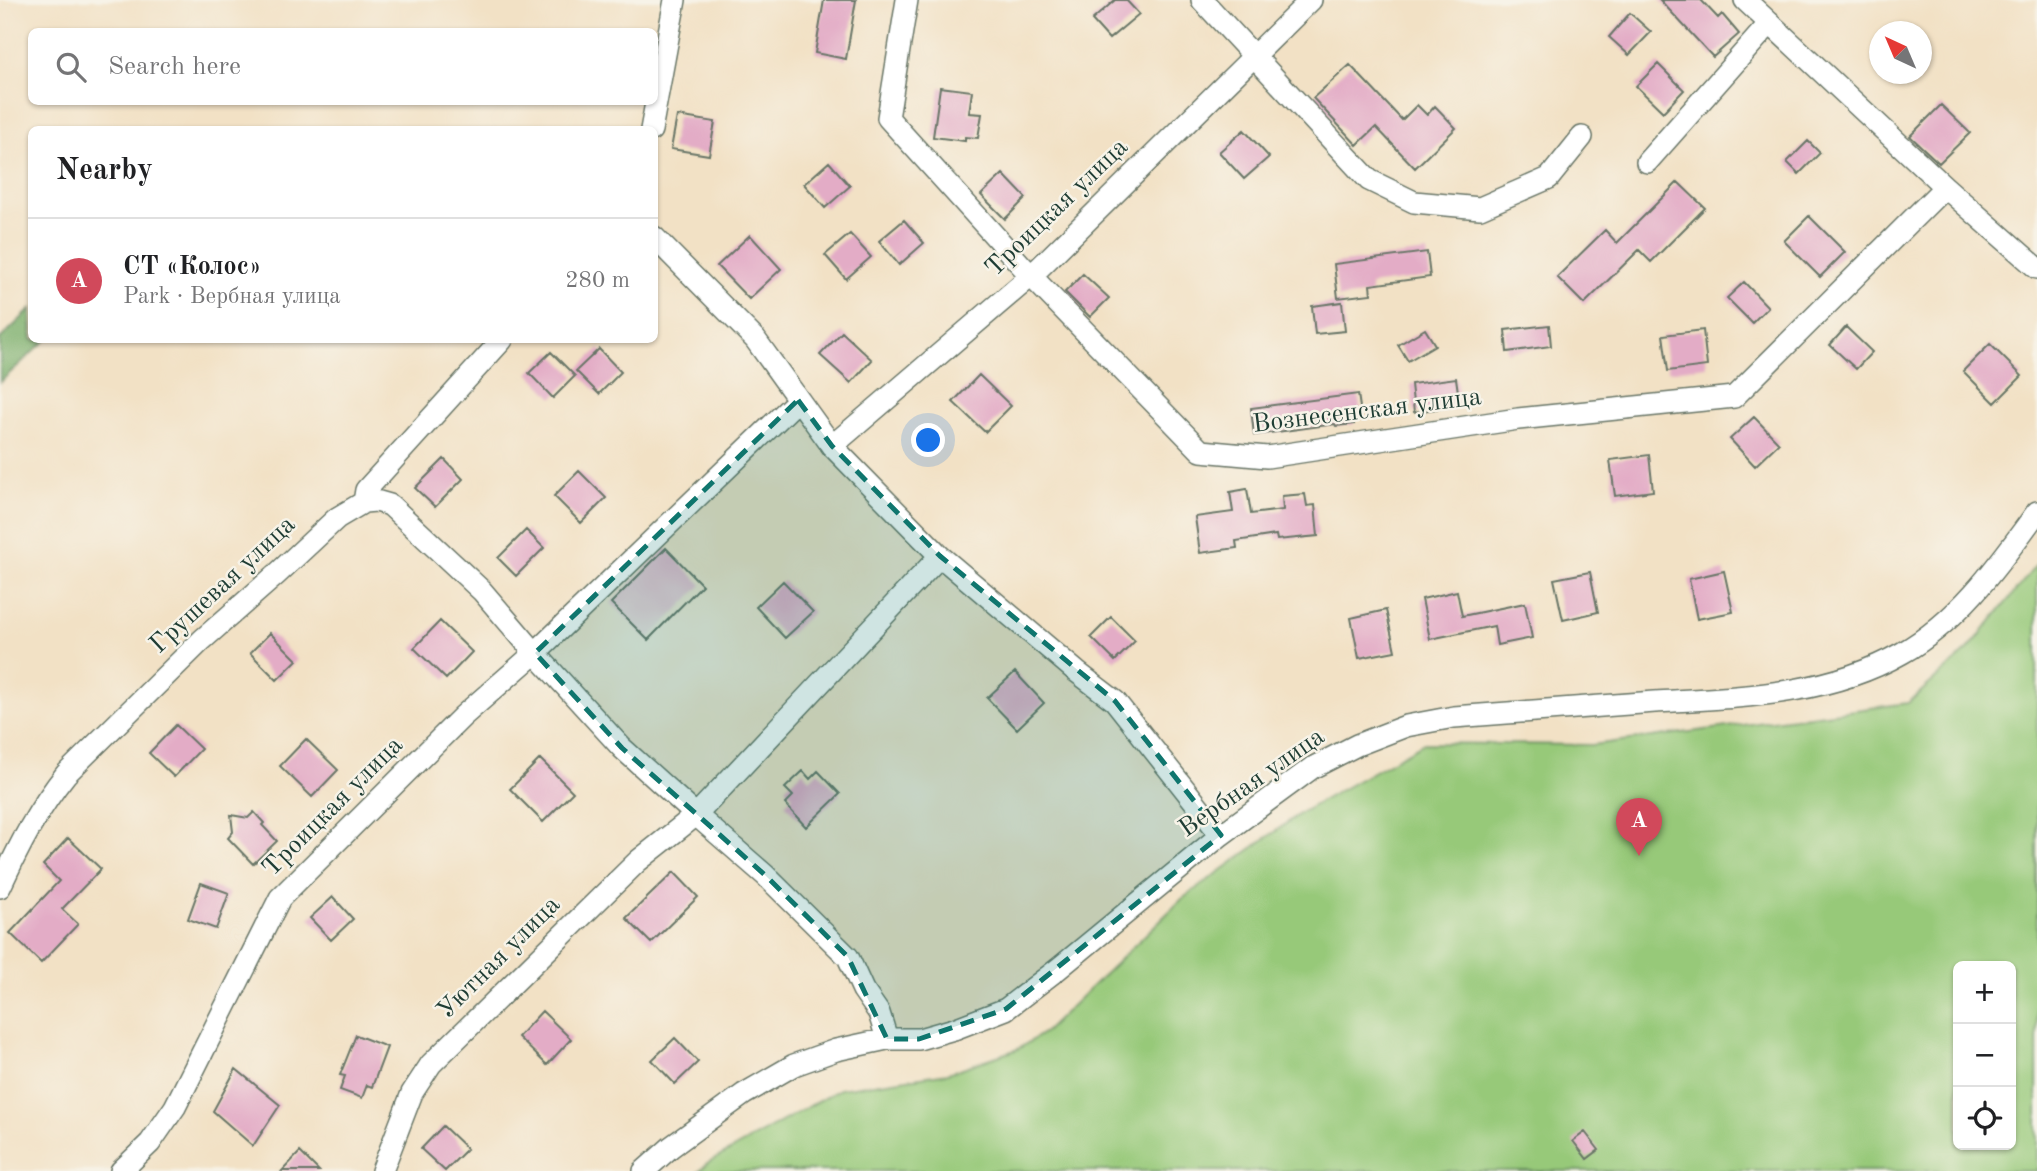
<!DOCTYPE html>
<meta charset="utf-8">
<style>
:root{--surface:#fff;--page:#f2f2f2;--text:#202124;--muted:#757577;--line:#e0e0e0;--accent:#d1495b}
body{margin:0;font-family:"Old Standard TT",serif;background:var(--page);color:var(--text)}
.controls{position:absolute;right:21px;bottom:21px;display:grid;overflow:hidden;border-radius:10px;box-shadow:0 2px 5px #0004}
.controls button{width:63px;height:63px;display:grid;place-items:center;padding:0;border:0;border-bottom:2px solid var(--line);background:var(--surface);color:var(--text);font:35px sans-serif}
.compass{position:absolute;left:1869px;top:21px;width:63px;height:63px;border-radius:50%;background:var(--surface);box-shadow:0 2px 5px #0004;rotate:316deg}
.you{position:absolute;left:929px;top:441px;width:24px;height:24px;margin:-18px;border:5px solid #fff;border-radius:50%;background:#1a73e8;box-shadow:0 0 0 10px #1a73e833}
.badge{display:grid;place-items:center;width:46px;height:46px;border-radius:50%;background:var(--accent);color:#fff;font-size:23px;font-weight:700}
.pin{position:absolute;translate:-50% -58px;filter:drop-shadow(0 2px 4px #0008)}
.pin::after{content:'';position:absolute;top:37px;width:24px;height:21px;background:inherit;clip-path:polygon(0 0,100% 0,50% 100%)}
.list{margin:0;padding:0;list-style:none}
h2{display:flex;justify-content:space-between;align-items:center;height:91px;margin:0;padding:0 28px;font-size:30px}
h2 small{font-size:23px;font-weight:400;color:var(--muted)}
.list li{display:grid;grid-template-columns:46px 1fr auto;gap:21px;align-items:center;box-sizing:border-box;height:126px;padding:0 28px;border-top:2px solid var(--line)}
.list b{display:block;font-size:26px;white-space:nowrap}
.list p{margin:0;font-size:23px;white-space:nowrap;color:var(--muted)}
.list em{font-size:23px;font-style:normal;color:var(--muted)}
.icon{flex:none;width:38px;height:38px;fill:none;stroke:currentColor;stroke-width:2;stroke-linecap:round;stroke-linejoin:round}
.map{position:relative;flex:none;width:2037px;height:1171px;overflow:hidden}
.search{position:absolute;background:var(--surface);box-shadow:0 2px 5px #0004;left:28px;top:28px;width:630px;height:77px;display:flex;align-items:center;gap:18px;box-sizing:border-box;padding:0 24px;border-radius:10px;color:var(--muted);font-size:26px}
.panel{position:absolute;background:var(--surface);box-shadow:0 2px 5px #0004;left:28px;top:126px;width:630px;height:217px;border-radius:10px}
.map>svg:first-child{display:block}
.green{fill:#97c979;stroke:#5b8356;stroke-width:2;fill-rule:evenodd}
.forest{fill:#79ad69;stroke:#4c754e;stroke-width:2}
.building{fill:#e3acc6}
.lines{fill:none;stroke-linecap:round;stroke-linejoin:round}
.minor-casing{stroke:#697667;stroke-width:24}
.minor{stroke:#fff;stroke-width:21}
.marked{fill:#0f766e;fill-opacity:0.2;stroke:#0f766e;stroke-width:5;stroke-dasharray:14 9;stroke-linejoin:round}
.labels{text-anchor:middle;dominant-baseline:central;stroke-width:5;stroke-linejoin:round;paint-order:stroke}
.street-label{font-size:26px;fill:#1f3d34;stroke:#f7f3e8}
</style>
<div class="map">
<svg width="2037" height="1171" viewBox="0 0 2037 1171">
<rect width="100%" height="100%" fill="#f7f3e8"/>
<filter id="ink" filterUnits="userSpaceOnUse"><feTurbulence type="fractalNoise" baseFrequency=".0143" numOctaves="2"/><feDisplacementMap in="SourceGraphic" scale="14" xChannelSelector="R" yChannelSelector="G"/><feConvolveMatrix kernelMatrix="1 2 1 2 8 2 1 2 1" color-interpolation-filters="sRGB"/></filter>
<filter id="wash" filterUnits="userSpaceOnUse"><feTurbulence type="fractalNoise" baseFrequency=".00686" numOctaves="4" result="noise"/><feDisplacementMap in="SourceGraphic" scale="28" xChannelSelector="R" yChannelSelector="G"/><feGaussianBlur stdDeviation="1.57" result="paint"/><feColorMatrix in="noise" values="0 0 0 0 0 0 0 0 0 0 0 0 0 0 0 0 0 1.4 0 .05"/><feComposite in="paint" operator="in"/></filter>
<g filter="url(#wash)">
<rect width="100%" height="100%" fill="#f2e1c5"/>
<path class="green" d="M 2037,564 L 2037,1171 L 699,1171 L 708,1163 L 840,1089 L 948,1073 L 1018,1049 L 1046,1031 L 1182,899 L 1302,812 L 1424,743 L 1592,745 L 1908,703 L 1968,650 ZM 1958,966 L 2011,966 L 2011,1145 L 1958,1145 Z"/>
<path class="forest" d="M 31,309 L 32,340 L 46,340 L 0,382 L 0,339 Z"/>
<g id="blocks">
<path class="building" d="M 824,0 L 856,0 L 846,59 L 815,53 Z
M 1115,0 L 1126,0 L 1139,14 L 1109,39 L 1092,20 Z
M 1660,0 L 1701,0 L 1718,18 L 1722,14 L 1739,34 L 1713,57 Z
M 1630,13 L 1651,32 L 1629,55 L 1609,37 Z
M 1658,64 L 1684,90 L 1663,112 L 1636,86 Z
M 1350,65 L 1402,120 L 1417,105 L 1427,115 L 1435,106 L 1456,128 L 1415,168 L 1376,127 L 1357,145 L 1313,98 Z
M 940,87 L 972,91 L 969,113 L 982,114 L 978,138 L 965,137 L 965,141 L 933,137 Z
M 1941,105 L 1970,133 L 1939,163 L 1910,136 Z
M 677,116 L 715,122 L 709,155 L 671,149 Z
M 1244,130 L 1269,157 L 1244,179 L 1219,152 Z
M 1808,141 L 1820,153 L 1799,174 L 1787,162 Z
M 829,162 L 850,186 L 825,208 L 804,184 Z
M 1003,174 L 1026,198 L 1005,219 L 981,195 Z
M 1678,182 L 1705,208 L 1651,262 L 1639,250 L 1584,304 L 1557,277 L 1605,230 L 1617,243 Z
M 1809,216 L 1845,252 L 1820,277 L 1784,241 Z
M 904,220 L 924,243 L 899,265 L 879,241 Z
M 850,234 L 871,257 L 846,279 L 825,255 Z
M 750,235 L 781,269 L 749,299 L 717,266 Z
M 1427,252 L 1430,277 L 1370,285 L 1371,294 L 1338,298 L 1334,264 Z
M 1083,274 L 1109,298 L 1090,317 L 1065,292 Z
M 1744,282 L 1768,307 L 1752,323 L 1727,298 Z
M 1342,302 L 1345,331 L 1315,334 L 1312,306 Z
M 1549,325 L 1551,346 L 1507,352 L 1505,330 Z
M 1846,327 L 1872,352 L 1856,369 L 1830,345 Z
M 1425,329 L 1435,345 L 1408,361 L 1398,345 Z
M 1703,330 L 1707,366 L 1668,371 L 1663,335 Z
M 842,332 L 872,360 L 851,383 L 820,355 Z
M 1990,344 L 2022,376 L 1995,403 L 1963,371 Z
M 599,349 L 621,372 L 599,394 L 576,371 Z
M 551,352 L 575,376 L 553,398 L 529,373 Z
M 979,375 L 1011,406 L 985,432 L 953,402 Z
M 1456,378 L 1460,406 L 1414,412 L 1411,384 Z
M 1358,394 L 1361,414 L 1353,415 L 1354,424 L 1336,426 L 1335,424 L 1254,435 L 1251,408 Z
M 1754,417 L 1779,443 L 1755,466 L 1730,439 Z
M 1649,455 L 1653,491 L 1615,496 L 1610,460 Z
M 444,459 L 463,479 L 435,507 L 415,488 Z
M 579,471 L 606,498 L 581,523 L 554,496 Z
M 1247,489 L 1251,514 L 1283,510 L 1282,496 L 1305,494 L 1307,506 L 1315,505 L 1318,536 L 1277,540 L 1276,535 L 1236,541 L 1237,548 L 1200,553 L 1195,517 L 1233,512 L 1230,492 Z
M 526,530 L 544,548 L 516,576 L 498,558 Z
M 666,548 L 702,585 L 648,640 L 611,603 Z
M 1724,571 L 1733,612 L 1697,619 L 1689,579 Z
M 1590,572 L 1598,612 L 1563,620 L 1554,579 Z
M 783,581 L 813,612 L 785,638 L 756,607 Z
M 1457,591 L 1462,616 L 1525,603 L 1532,638 L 1497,645 L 1494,626 L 1430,639 L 1422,599 Z
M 1386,610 L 1395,651 L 1359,658 L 1351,618 Z
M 1111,617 L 1135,641 L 1115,661 L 1091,637 Z
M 440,621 L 472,652 L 446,679 L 414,648 Z
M 270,633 L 297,660 L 277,680 L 250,653 Z
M 1015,672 L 1044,703 L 1017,729 L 987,698 Z
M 176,725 L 201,749 L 174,777 L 149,753 Z
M 306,739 L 338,770 L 312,797 L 280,766 Z
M 540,759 L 573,792 L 543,822 L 510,789 Z
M 803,771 L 810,779 L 818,771 L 840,794 L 806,827 L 785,804 L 793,796 L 785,788 Z
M 254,812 L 264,823 L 262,825 L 277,841 L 253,864 L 228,838 L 233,832 L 231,815 L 248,818 Z
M 68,838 L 101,869 L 62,909 L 78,924 L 41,963 L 10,933 L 59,881 L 43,865 Z
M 674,872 L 698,897 L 651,943 L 626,918 Z
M 201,883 L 229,893 L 216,929 L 188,919 Z
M 333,897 L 353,919 L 331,940 L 310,918 Z
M 542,1011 L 571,1039 L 547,1065 L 518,1037 Z
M 356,1035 L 387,1047 L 372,1087 L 367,1085 L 362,1098 L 340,1090 L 345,1076 L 340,1075 Z
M 675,1038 L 698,1062 L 675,1084 L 652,1060 Z
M 236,1069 L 280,1105 L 253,1146 L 213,1111 Z
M 443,1126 L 467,1149 L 445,1171 L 421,1149 Z
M 1585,1132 L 1599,1150 L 1587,1159 L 1573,1141 Z
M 300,1152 L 319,1171 L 282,1171 Z"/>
</g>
</g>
<g filter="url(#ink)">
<use href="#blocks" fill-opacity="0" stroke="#697667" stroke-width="2"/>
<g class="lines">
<g class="minor-casing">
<path id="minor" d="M 907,0 L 888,118 L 1031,276 L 1201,451 L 1267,457 L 1518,419 L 1734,397 L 1945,187
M 1202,0 L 1369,180 L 1414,202 L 1480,208 L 1549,178 L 1582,137
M 1745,0 L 1945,187 L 2037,268
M 651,130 L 675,0
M 1647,162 L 1770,23
M 654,237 L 755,339 L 832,446 L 940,556 L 1077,672 L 1115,701 L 1221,835
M 832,446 L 1031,276 L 1311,0
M 364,502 L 376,501 L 390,505 L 482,591 L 535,653 L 622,748 L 696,815 L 638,861 L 431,1064 L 412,1093 L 382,1171
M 0,887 C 19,846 38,809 66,774 L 202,640 L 277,574 L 337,518 L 364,502 L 366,490 L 502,340
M 887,1039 L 879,1013 L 863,990 L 848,957 L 765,875 L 696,815 L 940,556
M 121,1171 L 150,1143 L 175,1107 L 280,898 L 463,716 L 535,653 L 798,400
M 644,1171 L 671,1147 L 744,1094 L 794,1065 L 836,1050 L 887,1039 L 919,1039 L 954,1029 L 1006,1009 L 1058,969 L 1221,835 L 1312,768 L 1357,745 L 1406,726 L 1454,717 C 1521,712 1588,707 1655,702 C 1740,697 1827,696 1902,653 C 1960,620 1999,564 2037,512"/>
</g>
<use href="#minor" class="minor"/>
</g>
</g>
<path class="marked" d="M 798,400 L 832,446 L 940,556 L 1115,701 L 1221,835 L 1006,1009 L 919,1039 L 887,1039 L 848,957 L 765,875 L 622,748 L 535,653 Z"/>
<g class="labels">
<g class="street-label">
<text transform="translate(1057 208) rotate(-44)">Троицкая улица</text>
<text transform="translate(1367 411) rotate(-7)">Вознесенская улица</text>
<text transform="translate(223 585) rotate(-43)">Грушевая улица</text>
<text transform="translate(1252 783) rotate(-35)">Вербная улица</text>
<text transform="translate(333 807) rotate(-45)">Троицкая улица</text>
<text transform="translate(499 958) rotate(-45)">Уютная улица</text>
</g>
</g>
</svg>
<div class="controls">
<button>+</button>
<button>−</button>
<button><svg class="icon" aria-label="locate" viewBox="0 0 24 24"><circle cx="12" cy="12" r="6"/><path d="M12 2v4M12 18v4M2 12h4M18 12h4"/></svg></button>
</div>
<svg class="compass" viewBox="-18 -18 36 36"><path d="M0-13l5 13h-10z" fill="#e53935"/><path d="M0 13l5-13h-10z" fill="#757577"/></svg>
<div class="you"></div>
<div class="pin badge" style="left:1639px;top:856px">A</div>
<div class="search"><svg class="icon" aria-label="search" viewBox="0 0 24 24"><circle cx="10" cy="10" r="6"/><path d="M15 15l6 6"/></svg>Search here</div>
<section class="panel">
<h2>Nearby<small></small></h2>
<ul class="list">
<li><span class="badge">A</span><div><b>СТ «Колос»</b><p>Park · Вербная улица</p></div><em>280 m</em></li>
</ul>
</section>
</div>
